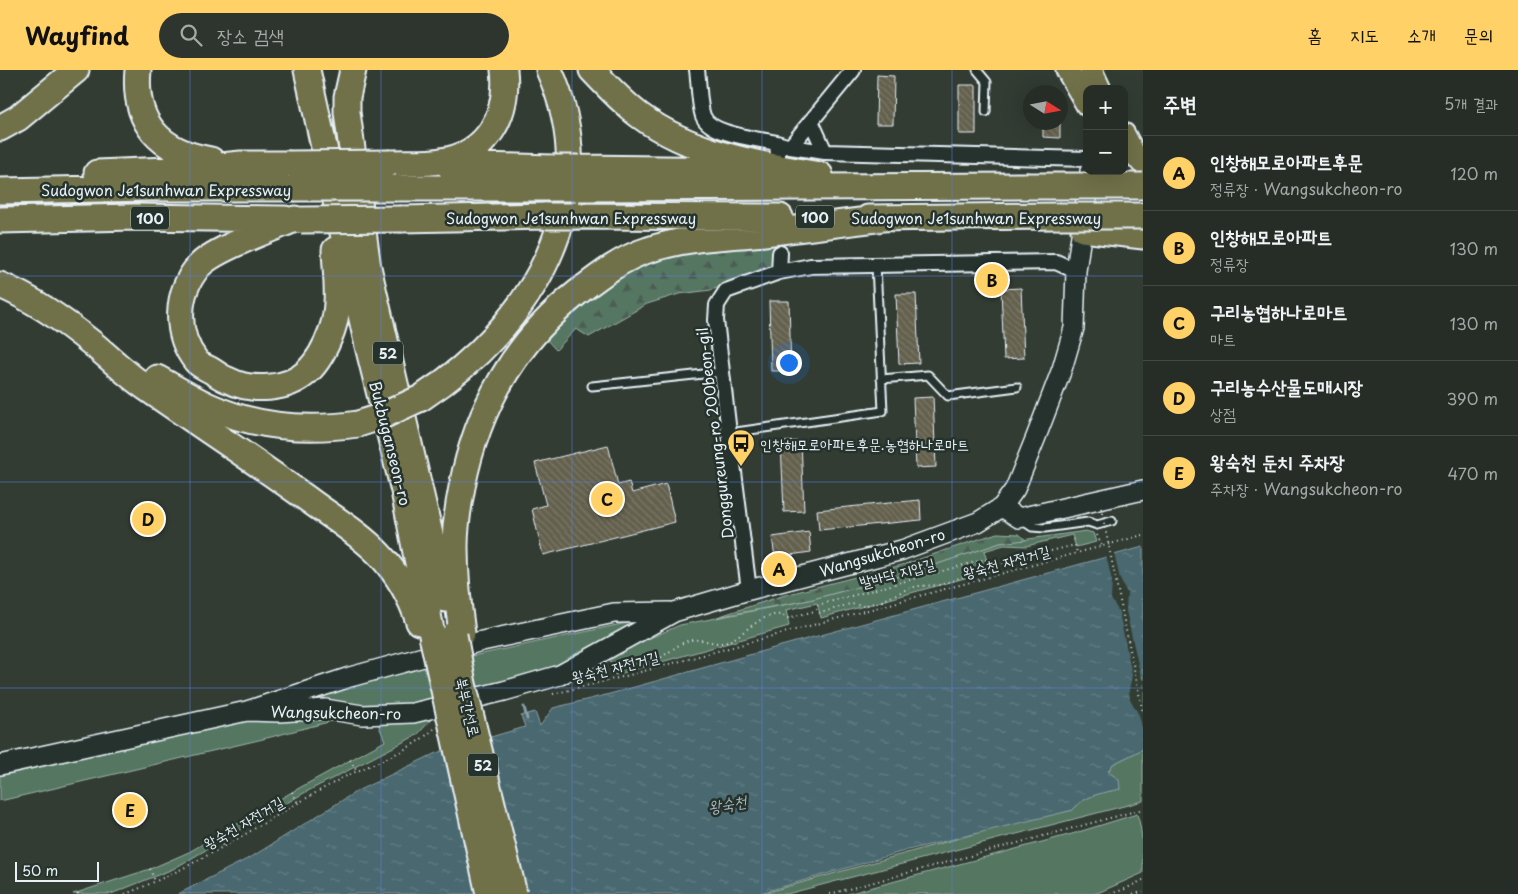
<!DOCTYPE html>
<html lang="ko">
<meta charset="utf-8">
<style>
:root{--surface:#262d26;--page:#2e352e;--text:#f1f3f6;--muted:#a4a8a7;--line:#424943;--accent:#ffd166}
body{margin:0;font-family:"Playpen Sans","Poor Story",sans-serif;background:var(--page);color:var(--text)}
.controls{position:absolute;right:15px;top:15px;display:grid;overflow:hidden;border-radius:10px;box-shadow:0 5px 20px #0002}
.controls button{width:45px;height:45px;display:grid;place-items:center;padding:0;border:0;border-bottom:1px solid var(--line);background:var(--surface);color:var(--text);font:25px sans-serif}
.compass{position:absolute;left:1023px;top:15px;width:45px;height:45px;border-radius:50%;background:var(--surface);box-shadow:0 5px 20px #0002;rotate:101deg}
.scale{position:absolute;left:15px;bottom:12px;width:84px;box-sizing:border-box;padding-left:5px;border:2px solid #e8f1f8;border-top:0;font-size:14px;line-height:18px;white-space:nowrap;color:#e8f1f8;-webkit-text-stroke:4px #26332d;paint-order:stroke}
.you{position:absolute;left:788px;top:292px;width:18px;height:18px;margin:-12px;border:4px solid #fff;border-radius:50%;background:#1a73e8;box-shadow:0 0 0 8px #1a73e833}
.badge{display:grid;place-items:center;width:32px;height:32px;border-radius:50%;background:var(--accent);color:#111;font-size:16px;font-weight:700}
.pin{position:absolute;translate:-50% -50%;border:2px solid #fff;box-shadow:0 1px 5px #0006}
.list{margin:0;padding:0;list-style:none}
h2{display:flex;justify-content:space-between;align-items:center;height:65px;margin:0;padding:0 20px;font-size:21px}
h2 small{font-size:16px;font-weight:400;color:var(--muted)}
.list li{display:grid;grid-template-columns:32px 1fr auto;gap:15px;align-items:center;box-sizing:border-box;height:75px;padding:0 20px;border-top:1px solid var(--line)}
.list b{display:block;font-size:19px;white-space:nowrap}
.list p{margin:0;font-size:16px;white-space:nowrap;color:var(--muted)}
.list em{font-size:16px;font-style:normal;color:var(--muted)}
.icon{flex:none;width:28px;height:28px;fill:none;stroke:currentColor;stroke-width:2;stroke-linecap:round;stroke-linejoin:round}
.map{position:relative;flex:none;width:1143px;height:824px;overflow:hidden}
header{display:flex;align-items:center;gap:30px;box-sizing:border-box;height:70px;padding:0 25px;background:var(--accent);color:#111}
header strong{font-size:24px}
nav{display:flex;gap:28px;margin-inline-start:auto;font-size:18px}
.search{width:350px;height:45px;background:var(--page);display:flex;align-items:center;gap:12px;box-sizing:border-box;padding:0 18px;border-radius:28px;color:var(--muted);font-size:19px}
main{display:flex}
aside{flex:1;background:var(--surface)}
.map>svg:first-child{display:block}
.grass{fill:#547660;stroke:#9eb4ac}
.forest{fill:url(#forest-firs);stroke:#9eb4ac}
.water{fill:url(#water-ripples);stroke:#899fa6}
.pier{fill:#323c33}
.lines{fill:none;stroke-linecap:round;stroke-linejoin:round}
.stream{stroke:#899fa6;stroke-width:3}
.building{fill:url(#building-back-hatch);stroke:#e8f1f8}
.street-tunnel{stroke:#4d5751;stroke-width:14;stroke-dasharray:14 7;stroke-linecap:butt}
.lane-casing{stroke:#e8f1f8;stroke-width:11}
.street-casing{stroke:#e8f1f8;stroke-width:18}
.secondary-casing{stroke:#e8f1f8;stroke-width:22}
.primary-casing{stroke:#e8f1f8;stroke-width:25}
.highway-casing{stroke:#e8f1f8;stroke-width:29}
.path{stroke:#e8f1f8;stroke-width:2;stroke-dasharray:1 4;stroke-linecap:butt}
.lane{stroke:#26332d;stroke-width:7}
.street{stroke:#26332d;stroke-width:14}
.secondary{stroke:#26332d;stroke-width:19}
.primary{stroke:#70704a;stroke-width:21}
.highway{stroke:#70704a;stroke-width:25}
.highway-bridge-casing{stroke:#e8f1f8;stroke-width:29;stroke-linecap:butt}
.path-bridge{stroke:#e8f1f8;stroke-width:2;stroke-dasharray:1 4;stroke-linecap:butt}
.highway-bridge{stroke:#70704a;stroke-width:25}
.grid{fill:none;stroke:#5a7fe2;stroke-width:1;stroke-opacity:0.55}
.labels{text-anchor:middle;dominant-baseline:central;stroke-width:5;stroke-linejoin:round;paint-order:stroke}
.shield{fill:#26332d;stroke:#aeb8bb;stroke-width:1}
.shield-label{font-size:14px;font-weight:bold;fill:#e8f1f8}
.street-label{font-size:15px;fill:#e8f1f8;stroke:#26332d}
.poi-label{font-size:15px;fill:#e8f1f8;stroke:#26332d;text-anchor:start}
.water-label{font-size:16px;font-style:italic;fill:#a9bac2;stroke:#26332d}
</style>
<header>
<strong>Wayfind</strong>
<div class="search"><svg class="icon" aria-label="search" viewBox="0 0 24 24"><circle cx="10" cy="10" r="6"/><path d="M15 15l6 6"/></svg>장소 검색</div>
<nav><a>홈</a><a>지도</a><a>소개</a><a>문의</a></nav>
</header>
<main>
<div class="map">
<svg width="1143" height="824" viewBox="0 0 1143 824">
<defs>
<pattern id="forest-firs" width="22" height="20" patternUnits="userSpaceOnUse" patternTransform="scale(1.25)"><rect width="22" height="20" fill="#547660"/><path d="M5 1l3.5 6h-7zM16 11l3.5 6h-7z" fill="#4c5d54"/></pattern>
<pattern id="water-ripples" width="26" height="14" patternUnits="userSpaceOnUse" patternTransform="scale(1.25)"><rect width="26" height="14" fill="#4a6870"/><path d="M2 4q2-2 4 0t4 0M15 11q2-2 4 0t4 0" fill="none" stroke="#647e85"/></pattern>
<pattern id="building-back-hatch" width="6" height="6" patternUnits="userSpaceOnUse" patternTransform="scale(1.25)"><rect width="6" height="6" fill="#64604d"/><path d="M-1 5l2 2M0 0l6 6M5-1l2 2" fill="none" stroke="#7a7767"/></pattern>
</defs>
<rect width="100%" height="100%" fill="#323c33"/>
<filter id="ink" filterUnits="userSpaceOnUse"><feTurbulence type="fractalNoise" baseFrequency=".02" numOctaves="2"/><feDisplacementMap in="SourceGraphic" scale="10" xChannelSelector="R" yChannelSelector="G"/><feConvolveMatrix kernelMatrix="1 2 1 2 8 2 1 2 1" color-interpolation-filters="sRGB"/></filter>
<g filter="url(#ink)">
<path class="grass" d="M 1086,461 L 1093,463 L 1096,472 L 1076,477 L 1072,465 L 1026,476 L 1004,475 L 984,481 L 990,501 L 821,548 L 817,533 L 786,540 L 789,556 L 615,605 L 609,586 L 680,555 L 809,530 L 910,503 L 1000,473 Z
M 645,549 L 557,602 L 399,640 L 324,632 L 324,625 L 356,611 Z
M 429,642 L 430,651 L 417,665 L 304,723 L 173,799 L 111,824 L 73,824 L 150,799 L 189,782 L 292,722 L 385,671 L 377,651 Z
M 297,645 L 340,649 L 263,669 L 0,731 L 0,706 L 267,646 Z
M 1143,679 L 1143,731 L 787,824 L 761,824 L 995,758 L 1073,740 C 1084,725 1102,723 1120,719 L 1113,707 L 1108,702 L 1113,694 Z
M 1137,744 C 1143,761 1143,784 1143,803 L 1100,822 L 1093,824 L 847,824 L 1072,764 Z"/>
<path class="forest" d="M 773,173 L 773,193 L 769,199 L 711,220 L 679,224 L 647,234 L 589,267 L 576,259 L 556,280 L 545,268 L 560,250 L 633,196 L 664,184 Z
M 997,463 L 1019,464 L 1026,470 L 1000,473 L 911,503 L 809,530 L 717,547 L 785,525 L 902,495 Z"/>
<path class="water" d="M 1143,477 L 1143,679 L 1113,694 L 1108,701 L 1119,710 L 1120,719 C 1103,723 1084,725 1073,740 L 908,780 L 757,824 L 178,824 L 253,786 L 357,721 L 436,683 L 525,657 L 521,646 L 535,642 L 540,656 L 553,638 L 606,625 L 781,576 Z"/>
<path class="pier" d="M 1114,483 L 1120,509 L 1127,523 L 1126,541 L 1141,607 L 1143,610 L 1143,661 L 1139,645 L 1130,629 L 1129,620 L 1132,605 L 1119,542 L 1111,529 L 1112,511 L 1106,485 Z"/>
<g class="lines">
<path class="stream" d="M 524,637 L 527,649"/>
</g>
<path class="building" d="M 877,5 L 894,6 L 893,54 L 876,54 Z
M 959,15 L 976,15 L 976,64 L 959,64 Z
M 1043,52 L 1060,52 L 1060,68 L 1043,67 Z
M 1021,218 L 1024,288 L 1004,289 L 1001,219 Z
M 896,224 L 916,224 L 919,293 L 899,294 Z
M 769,231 L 789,231 L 791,301 L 771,301 Z
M 933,327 L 936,397 L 916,398 L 913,328 Z
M 801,371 L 804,441 L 784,442 L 781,372 Z
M 608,375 L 618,415 L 629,412 L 632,423 L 666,414 L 675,452 L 543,485 L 532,439 L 546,435 L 535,393 Z
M 920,430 L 921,450 L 819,460 L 817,440 Z
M 809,462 L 811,482 L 775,487 L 772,467 Z"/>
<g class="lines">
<path class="street-tunnel" d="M 778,111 L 780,183"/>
<g class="lane-casing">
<path id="lane" d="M 977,0 L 987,12 L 986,42
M 881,309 L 928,305 L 948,326 L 1017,317
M 592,316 L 722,302
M 729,363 L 883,341 L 876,195
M 1023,451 L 1032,457 L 1045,458 L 1088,452 L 1097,455 L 1112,451"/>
</g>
<g class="street-casing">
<path id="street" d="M 697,0 C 699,13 699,35 703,46 C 710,65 759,69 777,73 L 778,85
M 811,51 L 825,82
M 777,73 L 790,77 L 825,82 L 1087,89
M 790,77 L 853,0
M 779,202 L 811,196 L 1056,192 L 1076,201
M 749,520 L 729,363 L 716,250 L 717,235 L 726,221 L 779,202 L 780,183"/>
</g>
<g class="secondary-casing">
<path id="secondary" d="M 1002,437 L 1019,448 L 1143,420
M 247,641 L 279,642 L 325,639 L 362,645 L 413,643 L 504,621 L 560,605 L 674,542 L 749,520 L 902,480 L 978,452 L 1002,437 L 1015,419 L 1036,367 L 1062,299 L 1074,258 L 1076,201 L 1090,101
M 0,695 L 247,641 L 350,607 L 482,571 L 614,543 L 670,542"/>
</g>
<g class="primary-casing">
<path id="primary" d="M 1067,0 L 1087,35
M 1091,0 L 1100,19
M 1124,64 L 1135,85 L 1143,94
M 1082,161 L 1143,168"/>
</g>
<g class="highway-casing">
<path id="highway" d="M 138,0 C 133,53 160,82 211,90
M 307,0 L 368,276 L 404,421 L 433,570
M 353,0 L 347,27 L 347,42 L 368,198
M 592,0 C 607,16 622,32 639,45 C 690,83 759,95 820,105
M 0,58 L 18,48 L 76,0
M 390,93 C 407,92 424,94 441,91 C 488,85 509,44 504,0
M 448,95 L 553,98
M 579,98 L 749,100
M 97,103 L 190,99 L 241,94 L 288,94
M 396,118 L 551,118
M 576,118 L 1026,116
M 0,121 L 150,118 L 294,118
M 573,146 L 780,147
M 868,148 L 1058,146
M 295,149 C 272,159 214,179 199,196 C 176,222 174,263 196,291 C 199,295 207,298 212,301 C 217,304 222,308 228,310 C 251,322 288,320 307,302 C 318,292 327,274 332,260 C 341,235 336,205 335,180
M 402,149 L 546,146
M 0,150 L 135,147 L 285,149
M 367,193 L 445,529
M 0,215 C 31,228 66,252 93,274 C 110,288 126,304 145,317 C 201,356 258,393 313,433 C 335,449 360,464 379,484 C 397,503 411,527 419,552
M 157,308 C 175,318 193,329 211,337 C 258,358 308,361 358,354
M 421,328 C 531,257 608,130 549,0
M 462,563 C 458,535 455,506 455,477 C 455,456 458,437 462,417 C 477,339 515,272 577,223 C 599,206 622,188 648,180 C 686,167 725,167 764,163 C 804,158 844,153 884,148"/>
</g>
<path class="path" d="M 1097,465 L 1102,476
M 986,489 L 988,497 L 941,515 L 917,516 L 905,520 L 882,531 L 864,536 L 850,534 L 820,543 L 816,540 L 816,537 L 818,535 Z
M 988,497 L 1075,475 L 1077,483
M 617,591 C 628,592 641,594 652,591 C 666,588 677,572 692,570 C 704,568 716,576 727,572 C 745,565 767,535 788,548 L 815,541
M 553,624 L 626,606 L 1143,465
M 350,690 L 356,700
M 292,722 L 298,733
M 217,766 L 223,776
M 150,799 L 155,811
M 78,823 L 78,824
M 125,824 C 199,796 266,750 335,712 C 368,694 407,684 435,658
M 830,824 L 1143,739
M 1110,824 L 1125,819 L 1143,810
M 1133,824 L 1143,822"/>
<use href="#lane" class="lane"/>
<use href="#street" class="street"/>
<use href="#secondary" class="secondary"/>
<use href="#primary" class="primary"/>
<use href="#highway" class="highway"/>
<g class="highway-bridge-casing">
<path id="highway-bridge" d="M 288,94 L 390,93
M 553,98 L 579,98
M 1026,116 L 1143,116
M 294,118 L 396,118
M 551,118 L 576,118
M 546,146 L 573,146
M 1058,146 L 1143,146
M 301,150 L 402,149
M 358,354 L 380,347 L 421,328
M 454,565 L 463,614 L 514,824
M 433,570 L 489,824"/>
</g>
<path class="path-bridge" d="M 1101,438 L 1143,643"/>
<use href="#highway-bridge" class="highway-bridge"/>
</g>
</g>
<path class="grid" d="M 190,0 L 190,824M 381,0 L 381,824M 572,0 L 572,824M 762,0 L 762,824M 952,0 L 952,824M 0,206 L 1143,206M 0,412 L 1143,412M 0,618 L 1143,618"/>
<defs>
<g id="bus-pin" transform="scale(1.4375)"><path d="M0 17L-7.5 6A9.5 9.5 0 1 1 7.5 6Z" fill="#ffd166" stroke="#26332d"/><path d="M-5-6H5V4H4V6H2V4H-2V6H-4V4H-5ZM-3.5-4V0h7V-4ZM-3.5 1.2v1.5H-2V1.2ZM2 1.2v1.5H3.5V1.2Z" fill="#111"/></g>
</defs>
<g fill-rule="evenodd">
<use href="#bus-pin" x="741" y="373"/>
</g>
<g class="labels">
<g class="shield">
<rect x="796" y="135.5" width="38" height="23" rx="4"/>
<rect x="131" y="136.5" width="38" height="23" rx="4"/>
<rect x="373" y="271.5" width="30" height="23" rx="4"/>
<rect x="468" y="683.5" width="30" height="23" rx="4"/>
</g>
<g class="shield-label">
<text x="815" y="147">100</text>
<text x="150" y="148">100</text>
<text x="388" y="283">52</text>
<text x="483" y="695">52</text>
</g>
<g class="street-label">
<text x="166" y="119">Sudogwon Je1sunhwan Expressway</text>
<text x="571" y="147">Sudogwon Je1sunhwan Expressway</text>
<text x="976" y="147">Sudogwon Je1sunhwan Expressway</text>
<text transform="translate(714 363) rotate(-97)">Donggureung-ro 200beon-gil</text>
<text transform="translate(391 373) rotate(76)">Bukbuganseon-ro</text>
<text transform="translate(882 482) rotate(-17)">Wangsukcheon-ro</text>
<text transform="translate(1006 491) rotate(-15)">왕숙천 자전거길</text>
<text transform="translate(897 502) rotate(-15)">발바닥 지압길</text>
<text transform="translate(615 596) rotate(-14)">왕숙천 자전거길</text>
<text transform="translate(469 637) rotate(77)">북부간선로</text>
<text transform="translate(336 642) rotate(1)">Wangsukcheon-ro</text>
<text transform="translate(243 752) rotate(-30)">왕숙천 자전거길</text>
</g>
<g class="poi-label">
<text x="760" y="373">인창해모로아파트후문.농협하나로마트</text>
</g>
<g class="water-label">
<text transform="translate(727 733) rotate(-10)">왕숙천</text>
</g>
</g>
</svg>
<div class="controls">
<button>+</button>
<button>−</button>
</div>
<svg class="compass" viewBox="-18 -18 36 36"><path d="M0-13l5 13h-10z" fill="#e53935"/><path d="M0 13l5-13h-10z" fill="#a4a8a7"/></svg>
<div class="scale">50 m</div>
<div class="you"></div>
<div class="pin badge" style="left:779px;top:499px">A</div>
<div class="pin badge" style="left:992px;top:210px">B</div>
<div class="pin badge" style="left:607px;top:429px">C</div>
<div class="pin badge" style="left:148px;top:449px">D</div>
<div class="pin badge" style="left:130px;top:740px">E</div>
</div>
<aside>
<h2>주변<small>5개 결과</small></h2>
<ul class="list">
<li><span class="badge">A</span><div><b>인창해모로아파트후문</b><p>정류장 · Wangsukcheon-ro</p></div><em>120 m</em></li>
<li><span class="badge">B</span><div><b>인창해모로아파트</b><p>정류장</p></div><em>130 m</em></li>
<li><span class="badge">C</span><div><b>구리농협하나로마트</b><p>마트</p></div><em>130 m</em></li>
<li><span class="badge">D</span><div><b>구리농수산물도매시장</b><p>상점</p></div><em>390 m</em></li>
<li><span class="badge">E</span><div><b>왕숙천 둔치 주차장</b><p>주차장 · Wangsukcheon-ro</p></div><em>470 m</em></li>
</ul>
</aside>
</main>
